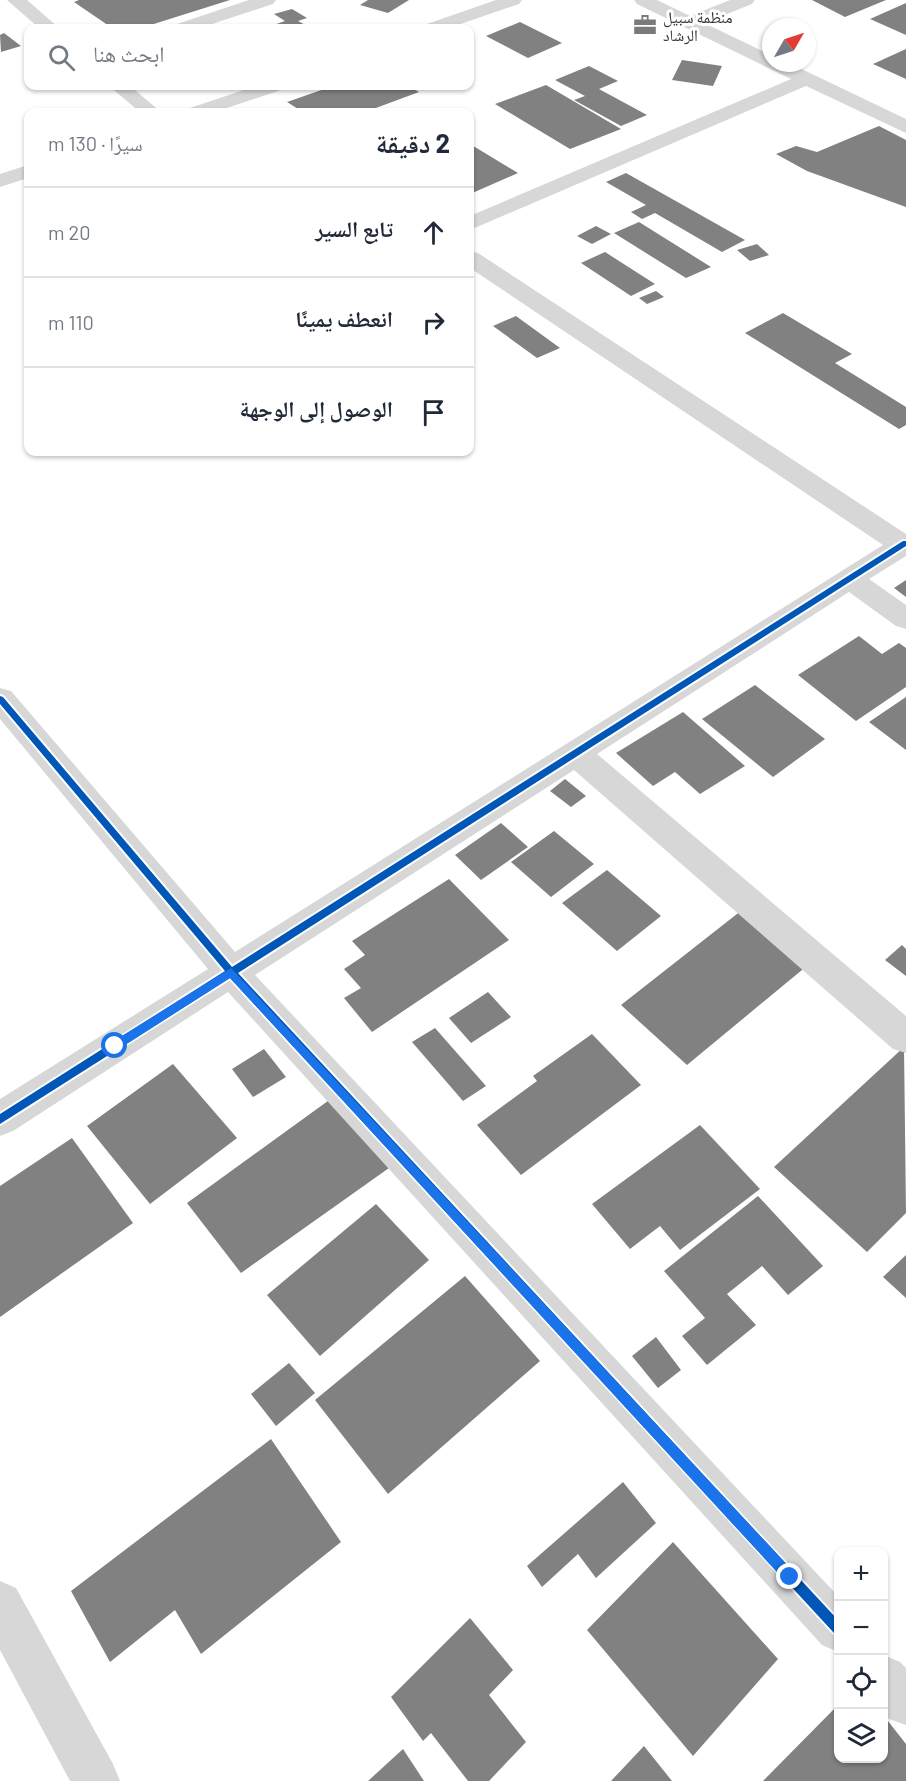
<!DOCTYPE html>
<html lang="ar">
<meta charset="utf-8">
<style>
:root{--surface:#fff;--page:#f6f6f7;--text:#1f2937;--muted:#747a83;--line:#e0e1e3}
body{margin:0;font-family:Barlow,"Noto Naskh Arabic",sans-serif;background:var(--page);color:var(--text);direction:rtl}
.controls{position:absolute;right:18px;bottom:18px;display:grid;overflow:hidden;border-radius:12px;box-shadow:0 2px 4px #0004}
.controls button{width:54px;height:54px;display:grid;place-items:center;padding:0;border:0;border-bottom:2px solid var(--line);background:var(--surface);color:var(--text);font:30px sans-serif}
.compass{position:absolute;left:762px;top:18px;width:54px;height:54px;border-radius:50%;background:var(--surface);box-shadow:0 2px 4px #0004;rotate:51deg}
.stop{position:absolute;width:18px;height:18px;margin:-14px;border:4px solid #1a73e8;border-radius:50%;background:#fff}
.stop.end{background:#1a73e8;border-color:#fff;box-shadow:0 2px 6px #0008}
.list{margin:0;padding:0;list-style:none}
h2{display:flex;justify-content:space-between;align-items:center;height:78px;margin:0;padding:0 24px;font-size:26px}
h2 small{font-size:20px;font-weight:400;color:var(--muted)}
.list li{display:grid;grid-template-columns:39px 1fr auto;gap:18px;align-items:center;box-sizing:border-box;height:90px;padding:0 24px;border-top:2px solid var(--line)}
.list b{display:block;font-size:22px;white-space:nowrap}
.list em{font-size:20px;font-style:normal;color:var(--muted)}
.icon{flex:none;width:33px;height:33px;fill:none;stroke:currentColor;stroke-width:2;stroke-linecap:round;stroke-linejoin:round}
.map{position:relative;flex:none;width:906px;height:1781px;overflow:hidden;direction:ltr}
.search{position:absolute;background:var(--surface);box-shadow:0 2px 4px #0004;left:24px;top:24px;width:450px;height:66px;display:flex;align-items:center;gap:15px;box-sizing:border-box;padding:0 21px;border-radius:12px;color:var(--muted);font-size:22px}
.panel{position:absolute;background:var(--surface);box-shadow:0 2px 4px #0004;left:24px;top:108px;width:450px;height:348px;border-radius:12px;direction:rtl}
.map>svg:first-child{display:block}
.building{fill:#818181}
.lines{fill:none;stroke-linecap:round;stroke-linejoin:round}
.minor{fill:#d7d7d7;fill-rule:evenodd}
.cycleway-casing{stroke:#fff;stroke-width:4}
.cycleway{fill:#0057b8;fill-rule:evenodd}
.route{fill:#1a73e8}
.labels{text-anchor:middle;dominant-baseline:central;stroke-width:6;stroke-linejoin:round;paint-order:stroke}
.far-poi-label{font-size:16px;fill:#333;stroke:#fff;text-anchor:start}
</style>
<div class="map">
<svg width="906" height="1781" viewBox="0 0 906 1781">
<rect width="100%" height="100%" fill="#fff"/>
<path class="building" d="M 79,0 L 230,0 L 141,28 L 112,28 L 74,2 Z
M 368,0 L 409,0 L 388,13 L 360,5 Z
M 812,0 L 886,0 L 845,17 Z
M 906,3 L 906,35 L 870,19 Z
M 292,9 L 307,18 L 298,21 L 311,28 L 265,28 L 285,21 L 274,14 Z
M 520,22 L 562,43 L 528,58 L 486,36 Z
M 4,33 L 21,46 L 1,52 L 0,35 Z
M 906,49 L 906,79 L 873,64 Z
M 682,60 L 722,66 L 713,86 L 672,80 Z
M 589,66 L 618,81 L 599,89 L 647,115 L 621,126 L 574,100 L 585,96 L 555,80 Z
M 546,85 L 621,129 L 570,149 L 495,104 Z
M 333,86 L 408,86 L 419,92 L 365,112 L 303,112 L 287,102 Z
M 879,126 L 906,140 L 906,207 L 807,171 L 776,154 L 796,146 L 817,152 Z
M 470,144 L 518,173 L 470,194 Z
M 626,173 L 745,240 L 722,252 L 655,213 L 642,219 L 631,212 L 646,205 L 606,182 Z
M 639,222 L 711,267 L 686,278 L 614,233 Z
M 596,226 L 611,234 L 592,244 L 577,236 Z
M 757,244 L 769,255 L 750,261 L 737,250 Z
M 605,252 L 655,284 L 631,296 L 581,263 Z
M 656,291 L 664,297 L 647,304 L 639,298 Z
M 783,313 L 852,354 L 835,363 L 906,407 L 906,425 L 899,429 L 745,333 Z
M 516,316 L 560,348 L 537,358 L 493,326 Z
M 906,580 L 906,597 L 894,588 Z
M 859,636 L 882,654 L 899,643 L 906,648 L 906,687 L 856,721 L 798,675 Z
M 755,685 L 825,739 L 773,777 L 702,719 Z
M 906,697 L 906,750 L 869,722 Z
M 683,712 L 745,766 L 700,794 L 675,772 L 653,786 L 616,753 Z
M 565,779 L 586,796 L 571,807 L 550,791 Z
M 501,823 L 528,847 L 481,880 L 455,855 Z
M 554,831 L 594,864 L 551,897 L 511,862 Z
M 607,870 L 661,916 L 617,951 L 562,903 Z
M 449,879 L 509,940 L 372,1032 L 344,998 L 361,988 L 344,969 L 365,955 L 352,941 Z
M 742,910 L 808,965 L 687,1065 L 621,1005 Z
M 902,945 L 906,949 L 906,976 L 885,960 Z
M 488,992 L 511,1017 L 471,1043 L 449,1018 Z
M 435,1028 L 486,1086 L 463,1101 L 412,1042 Z
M 592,1034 L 641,1085 L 521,1175 L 477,1125 L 537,1081 L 533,1076 Z
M 904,1047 L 906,1213 L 867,1252 L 774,1167 Z
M 264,1049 L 286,1077 L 253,1097 L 232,1069 Z
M 173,1064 L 237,1138 L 150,1204 L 87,1126 Z
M 332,1098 L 389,1168 L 241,1273 L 187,1203 Z
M 700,1125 L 760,1189 L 680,1250 L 660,1226 L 630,1249 L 592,1204 Z
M 72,1138 L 133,1223 L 0,1317 L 0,1186 Z
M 758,1196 L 823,1266 L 788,1295 L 762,1266 L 727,1294 L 756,1325 L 707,1365 L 682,1336 L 705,1318 L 664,1271 Z
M 376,1204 L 429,1260 L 320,1356 L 267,1295 Z
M 906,1255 L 906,1298 L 883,1277 Z
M 465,1276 L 540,1361 L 388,1494 L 315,1400 Z
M 656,1337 L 681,1370 L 658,1388 L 632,1356 Z
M 289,1363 L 315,1393 L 276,1426 L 251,1394 Z
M 271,1439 L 341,1542 L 201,1654 L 175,1610 L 110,1662 L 71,1591 Z
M 623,1482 L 656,1523 L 596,1578 L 578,1554 L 542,1587 L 527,1566 Z
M 673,1542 L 778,1659 L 693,1756 L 587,1630 Z
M 470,1618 L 513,1670 L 489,1695 L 526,1742 L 489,1781 L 468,1781 L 431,1733 L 423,1741 L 391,1697 Z
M 838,1705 L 838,1758 L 884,1758 L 884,1716 L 906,1744 L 906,1781 L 763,1781 Z
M 644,1746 L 672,1781 L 611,1781 Z
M 403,1749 L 424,1781 L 368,1781 Z"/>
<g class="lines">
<path class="minor" d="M 7,0 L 27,0 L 59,28 L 39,28 Z
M 249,0 L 276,0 L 273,4 L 200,28 L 174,28 L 177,24 Z
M 496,0 L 522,0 L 519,4 L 449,28 L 424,28 L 427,24 Z
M 634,0 L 657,0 L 690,16 L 730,0 L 755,0 L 752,4 L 704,23 L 771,55 L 771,63 L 789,63 L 906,119 L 906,133 L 806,86 L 470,230 L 470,216 L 791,79 L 637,4 Z
M 109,86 L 130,86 L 161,112 L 140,112 Z
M 256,86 L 284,86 L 281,90 L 215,112 L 187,112 L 190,108 Z
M 28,165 L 28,178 L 0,187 L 0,174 Z
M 470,251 L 478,253 L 906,534 L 906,556 L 869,579 L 906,605 L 906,629 L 896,626 L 849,592 L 597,754 L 906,1016 L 906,1053 L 893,1049 L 574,770 L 255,975 L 838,1596 L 838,1652 L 822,1645 L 228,992 L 13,1131 L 0,1136 L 0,1099 L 208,969 L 0,719 L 0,688 L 11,691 L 235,952 L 883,545 L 470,268 Z
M 0,1581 L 16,1588 L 113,1764 L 120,1781 L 70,1781 L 0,1650 Z
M 884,1655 L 900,1662 L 906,1668 L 906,1725 L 889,1719 L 884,1712 Z"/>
<g class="cycleway-casing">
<path id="cycleway" d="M 903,541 L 906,541 L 906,546 L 238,973 L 838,1620 L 838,1635 L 834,1633 L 230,978 L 0,1124 L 0,1114 L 225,971 L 0,704 L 0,696 L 3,697 L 232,967 Z"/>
</g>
<use href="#cycleway" class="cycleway"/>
</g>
<path class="route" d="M 231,968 L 795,1573 L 797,1577 L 795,1582 L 790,1584 L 786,1582 L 230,978 L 119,1049 L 112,1049 L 112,1042 Z"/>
<defs>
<g id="office-bare" transform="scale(1.8)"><path d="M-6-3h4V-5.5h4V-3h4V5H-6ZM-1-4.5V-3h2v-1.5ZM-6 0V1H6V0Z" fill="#7a7a7a" stroke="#fff" stroke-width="2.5" paint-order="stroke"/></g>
</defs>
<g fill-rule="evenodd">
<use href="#office-bare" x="645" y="25"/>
</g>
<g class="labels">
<g class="far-poi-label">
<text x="663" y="16">منظمة سبيل<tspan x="663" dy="18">الرشاد</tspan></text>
</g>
</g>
</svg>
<div class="controls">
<button>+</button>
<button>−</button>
<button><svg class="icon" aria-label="locate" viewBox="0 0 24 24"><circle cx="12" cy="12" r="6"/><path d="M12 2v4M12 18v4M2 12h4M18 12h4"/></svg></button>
<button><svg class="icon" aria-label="layers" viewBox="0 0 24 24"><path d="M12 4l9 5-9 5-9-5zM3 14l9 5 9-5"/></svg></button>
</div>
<svg class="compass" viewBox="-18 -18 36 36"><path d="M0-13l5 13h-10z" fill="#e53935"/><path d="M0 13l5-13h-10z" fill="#747a83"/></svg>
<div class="stop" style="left:115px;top:1046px"></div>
<div class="stop end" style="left:790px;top:1577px"></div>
<div class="search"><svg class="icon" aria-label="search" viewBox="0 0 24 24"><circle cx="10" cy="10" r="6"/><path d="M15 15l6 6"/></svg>ابحث هنا</div>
<section class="panel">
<h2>2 دقيقة<small>سيرًا · 130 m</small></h2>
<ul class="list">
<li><svg class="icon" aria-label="ahead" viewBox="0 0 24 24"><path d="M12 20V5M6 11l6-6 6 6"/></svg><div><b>تابع السير</b></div><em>20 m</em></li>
<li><svg class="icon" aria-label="right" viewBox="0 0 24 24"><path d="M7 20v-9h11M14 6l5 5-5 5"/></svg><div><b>انعطف يمينًا</b></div><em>110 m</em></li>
<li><svg class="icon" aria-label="arrive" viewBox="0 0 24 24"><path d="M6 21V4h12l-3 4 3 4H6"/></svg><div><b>الوصول إلى الوجهة</b></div></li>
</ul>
</section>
</div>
